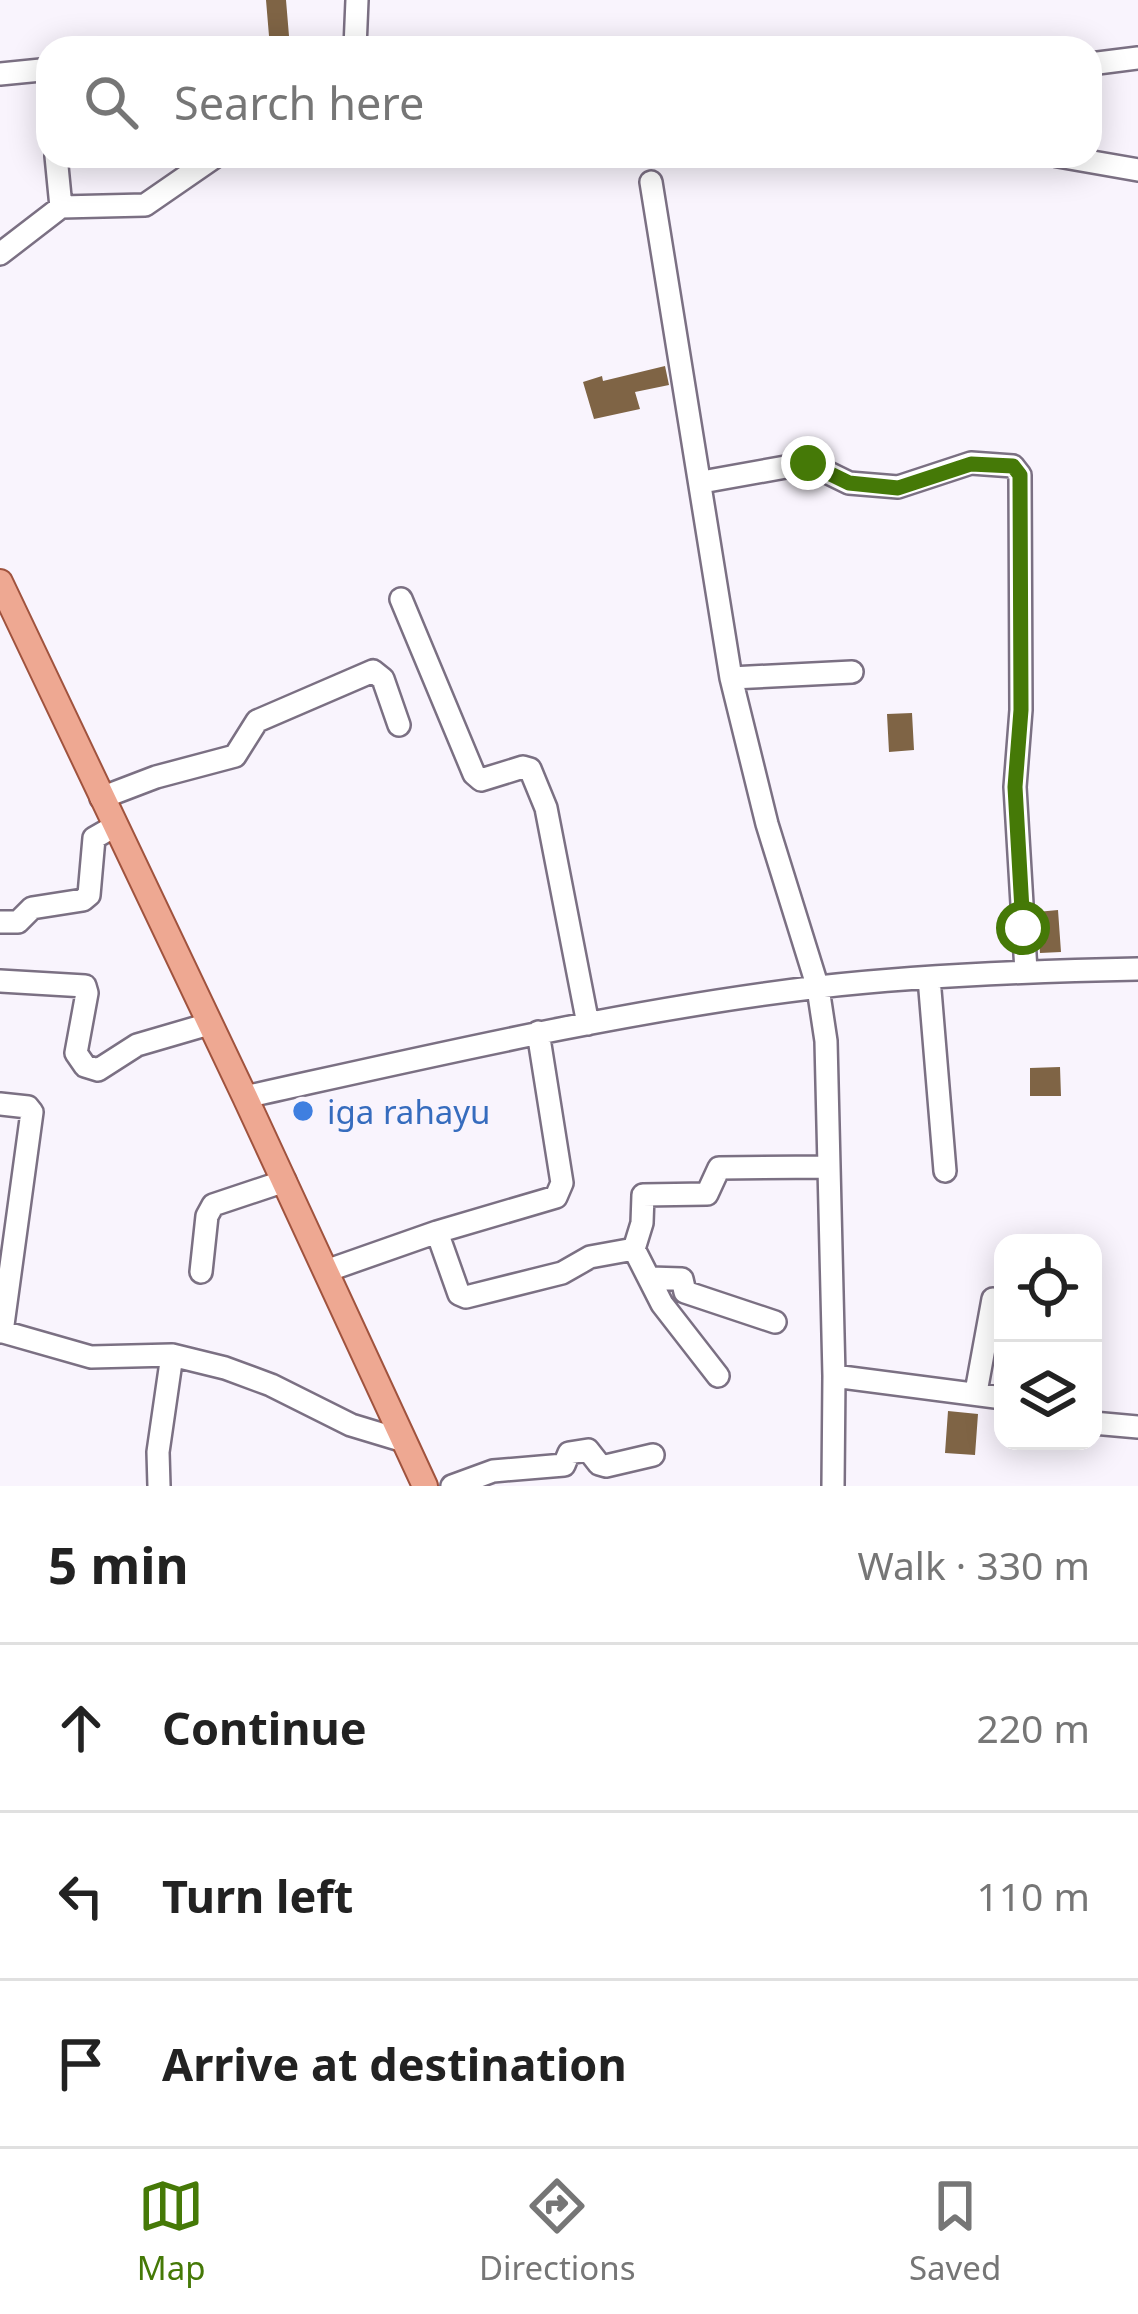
<!DOCTYPE html>
<meta charset="utf-8">
<style>
:root{--surface:#fff;--page:#f2f2f2;--text:#222;--muted:#767676;--line:#e0e0e0;--accent:#457907}
body{margin:0;font-family:"Noto Sans",sans-serif;background:var(--page);color:var(--text)}
.controls{position:absolute;right:36px;bottom:36px;display:grid;overflow:hidden;border-radius:24px;box-shadow:0 6px 30px #0003}
.controls button{width:108px;height:108px;display:grid;place-items:center;padding:0;border:0;border-bottom:3px solid var(--line);background:var(--surface);color:var(--text);font:60px sans-serif}
.stop{position:absolute;width:36px;height:36px;margin:-27px;border:9px solid #457907;border-radius:50%;background:#fff}
.stop.end{background:#457907;border-color:#fff;box-shadow:0 3px 12px #0008}
.list{margin:0;padding:0;list-style:none}
h2{display:flex;justify-content:space-between;align-items:center;height:156px;margin:0;padding:0 48px;font-size:51px}
h2 small{font-size:39px;font-weight:400;color:var(--muted)}
.list li{display:grid;grid-template-columns:78px 1fr auto;gap:36px;align-items:center;box-sizing:border-box;height:168px;padding:0 48px;border-top:3px solid var(--line)}
.list b{display:block;font-size:45px;white-space:nowrap}
.list em{font-size:39px;font-style:normal;color:var(--muted)}
.icon{flex:none;width:66px;height:66px;fill:none;stroke:currentColor;stroke-width:2;stroke-linecap:round;stroke-linejoin:round}
.map{position:relative;flex:none;width:1138px;height:1486px;overflow:hidden}
.search{position:absolute;background:var(--surface);box-shadow:0 6px 30px #0003;left:36px;right:36px;top:36px;height:132px;display:flex;align-items:center;gap:30px;box-sizing:border-box;padding:0 42px;border-radius:36px;color:var(--muted);font-size:45px}
.sheet{height:660px;background:var(--surface)}
nav{display:flex;justify-content:space-around;align-items:center;box-sizing:border-box;height:168px;border-top:3px solid var(--line);background:var(--surface);font-size:33px;color:var(--muted)}
nav a{display:grid;justify-items:center;gap:6px}
nav .on{color:var(--accent)}
.map>svg:first-child{display:block}
.building{fill:#7f6445}
.lines{fill:none;stroke-linecap:round;stroke-linejoin:round}
.minor-casing{stroke:#7b7083;stroke-width:26}
.major-casing{stroke:#a0533e;stroke-width:28}
.minor{stroke:#fff;stroke-width:21}
.major{stroke:#eea892;stroke-width:24}
.route{stroke:#457907;stroke-width:15}
.shop-dot{fill:#3f7fe0;stroke:#f9f4fd;stroke-width:4.5}
.labels{text-anchor:middle;dominant-baseline:central;stroke-width:12;stroke-linejoin:round;paint-order:stroke}
.shop-label{font-size:33px;fill:#366cbe;stroke:#f9f4fd;text-anchor:start}
</style>
<div class="map">
<svg width="1138" height="1486" viewBox="0 0 1138 1486">
<rect width="100%" height="100%" fill="#f9f4fd"/>
<path class="building" d="M 266,0 L 286,0 L 290,48 L 270,48 Z
M 665,366 L 669,385 L 635,392 L 640,409 L 594,419 L 583,382 L 602,376 L 603,381 Z
M 912,713 L 914,750 L 889,752 L 887,714 Z
M 1058,910 L 1061,952 L 1040,953 L 1037,912 Z
M 1060,1067 L 1061,1096 L 1030,1096 L 1030,1068 Z
M 948,1411 L 978,1414 L 975,1455 L 945,1453 Z"/>
<g class="lines">
<g class="minor-casing">
<path id="minor" d="M 355,48 L 357,0
M 1090,64 L 1138,58
M 0,74 L 41,70 L 48,74
M 56,156 L 61,207
M 1058,156 L 1138,170
M 651,182 L 731,678 L 767,824 L 818,988 L 826,1041 L 834,1376 L 833,1486
M 0,254 L 61,207 L 145,205 L 216,156
M 702,482 L 808,463 L 849,483 L 898,487 L 971,463 L 1013,466 L 1020,475 L 1021,710 L 1015,787 L 1026,971
M 401,599 L 474,774 L 481,780 L 523,767 L 530,769 L 546,808 L 588,1024
M 731,678 L 852,672
M 101,798 L 156,777 L 235,756 L 257,721 L 373,671 L 383,679 L 399,725
M 0,922 L 18,922 L 32,908 L 83,900 L 89,895 L 94,838 L 115,826
M 929,978 L 945,1171
M 0,981 L 85,986 L 87,993 L 76,1053 L 85,1066 L 98,1070 L 137,1045 L 209,1024
M 245,1097 C 435,1055 626,1010 819,987 C 925,975 1032,971 1138,969
M 0,1104 L 28,1107 L 32,1112 L 2,1332
M 437,1232 L 459,1294 L 466,1297 L 562,1273 L 590,1257 L 634,1249 L 642,1223 L 643,1195 L 707,1194 L 719,1168 L 829,1167
M 634,1249 L 662,1304 L 718,1376
M 326,1271 L 437,1232 L 556,1197 L 562,1183 L 538,1032
M 201,1272 L 207,1216 L 213,1205 L 285,1181
M 650,1278 L 682,1279 L 685,1292 L 775,1322
M 0,1331 L 91,1357 L 172,1355 L 225,1368 L 271,1385 L 351,1425 L 404,1441
M 834,1376 L 1003,1398
M 976,1392 L 993,1299
M 1093,1423 L 1138,1427
M 159,1486 L 158,1452 L 172,1355
M 452,1486 L 493,1471 L 564,1465 L 569,1453 L 588,1450 L 599,1464 L 606,1466 L 653,1455"/>
</g>
<g class="major-casing">
<path id="major" d="M 0,582 L 245,1097 L 425,1486"/>
</g>
<use href="#minor" class="minor"/>
<use href="#major" class="major"/>
</g>
<g class="lines">
<path class="route" d="M 808,463 L 849,483 L 898,488 L 971,464 L 1013,466 L 1020,475 L 1021,710 L 1015,787 L 1023,928"/>
</g>
<circle class="shop-dot" cx="303" cy="1111" r="12"/>
<g class="labels">
<g class="shop-label">
<text x="327" y="1111">iga rahayu</text>
</g>
</g>
</svg>
<div class="controls">
<button><svg class="icon" aria-label="locate" viewBox="0 0 24 24"><circle cx="12" cy="12" r="6"/><path d="M12 2v4M12 18v4M2 12h4M18 12h4"/></svg></button>
<button><svg class="icon" aria-label="layers" viewBox="0 0 24 24"><path d="M12 4l9 5-9 5-9-5zM3 14l9 5 9-5"/></svg></button>
</div>
<div class="stop" style="left:1023px;top:928px"></div>
<div class="stop end" style="left:808px;top:463px"></div>
<div class="search"><svg class="icon" aria-label="search" viewBox="0 0 24 24"><circle cx="10" cy="10" r="6"/><path d="M15 15l6 6"/></svg>Search here</div>
</div>
<section class="sheet">
<h2>5 min<small>Walk · 330 m</small></h2>
<ul class="list">
<li><svg class="icon" aria-label="ahead" viewBox="0 0 24 24"><path d="M12 20V5M6 11l6-6 6 6"/></svg><div><b>Continue</b></div><em>220 m</em></li>
<li><svg class="icon" aria-label="left" viewBox="0 0 24 24"><path d="M17 20v-9H6M10 6l-5 5 5 5"/></svg><div><b>Turn left</b></div><em>110 m</em></li>
<li><svg class="icon" aria-label="arrive" viewBox="0 0 24 24"><path d="M6 21V4h12l-3 4 3 4H6"/></svg><div><b>Arrive at destination</b></div></li>
</ul>
</section>
<nav>
<a class="on"><svg class="icon" aria-label="map" viewBox="0 0 24 24"><path d="M3 6l6-2 6 2 6-2v14l-6 2-6-2-6 2zM9 4v14M15 6v14"/></svg>Map</a>
<a><svg class="icon" aria-label="directions" viewBox="0 0 24 24"><path d="M12 3l9 9-9 9-9-9zM9 14v-3h6M13 9l2 2-2 2"/></svg>Directions</a>
<a><svg class="icon" aria-label="saved" viewBox="0 0 24 24"><path d="M7 4h10v16l-5-4-5 4z"/></svg>Saved</a>
</nav>
